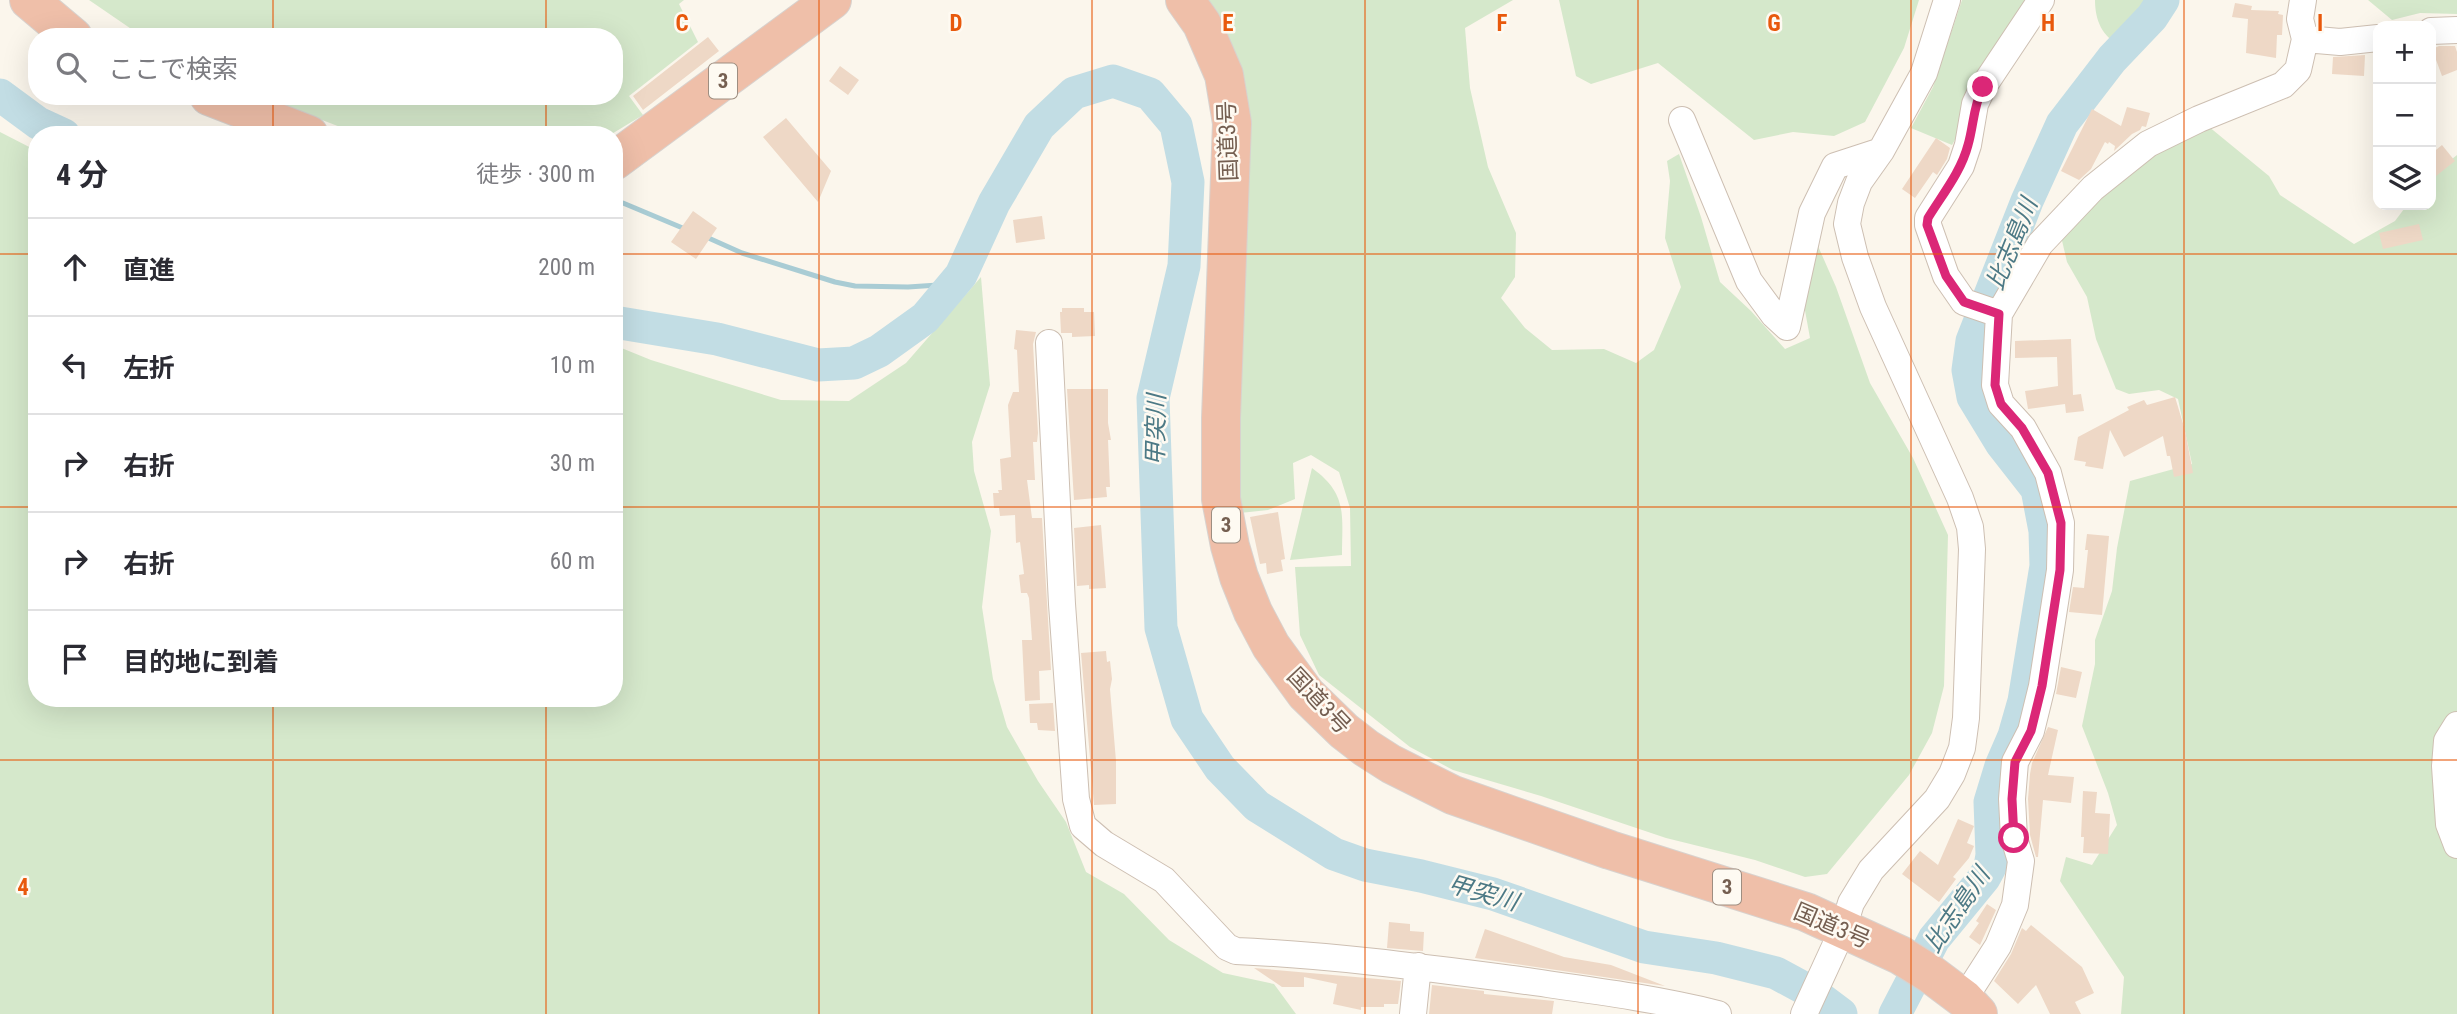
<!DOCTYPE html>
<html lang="ja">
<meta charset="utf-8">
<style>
:root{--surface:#fff;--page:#f7f7f7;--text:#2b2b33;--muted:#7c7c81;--line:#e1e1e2}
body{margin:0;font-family:"Roboto Condensed","Noto Sans JP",sans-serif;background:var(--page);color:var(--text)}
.controls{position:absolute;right:21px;top:21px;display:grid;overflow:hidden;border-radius:14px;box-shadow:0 7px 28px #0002}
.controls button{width:63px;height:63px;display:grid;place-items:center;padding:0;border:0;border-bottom:2px solid var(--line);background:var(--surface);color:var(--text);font:35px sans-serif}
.stop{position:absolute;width:21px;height:21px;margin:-16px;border:5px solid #db2777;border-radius:50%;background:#fff}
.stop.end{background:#db2777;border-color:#fff;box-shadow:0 2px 7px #0008}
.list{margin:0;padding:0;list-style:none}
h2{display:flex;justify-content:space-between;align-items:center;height:91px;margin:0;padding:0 28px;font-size:30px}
h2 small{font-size:23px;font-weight:400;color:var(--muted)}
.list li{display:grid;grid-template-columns:46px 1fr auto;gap:21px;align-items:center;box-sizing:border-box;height:98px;padding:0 28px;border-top:2px solid var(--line)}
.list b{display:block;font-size:26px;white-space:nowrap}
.list em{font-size:23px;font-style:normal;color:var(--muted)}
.icon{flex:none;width:38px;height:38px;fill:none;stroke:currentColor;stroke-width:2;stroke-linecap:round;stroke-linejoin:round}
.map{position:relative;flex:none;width:2457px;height:1014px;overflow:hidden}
.search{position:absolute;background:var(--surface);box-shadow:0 7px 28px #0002;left:28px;top:28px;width:595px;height:77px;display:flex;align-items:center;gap:18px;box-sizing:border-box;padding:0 24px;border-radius:28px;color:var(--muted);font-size:26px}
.panel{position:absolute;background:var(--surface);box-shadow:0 7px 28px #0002;left:28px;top:126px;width:595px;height:581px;border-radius:28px}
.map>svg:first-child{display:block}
.green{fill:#d5e8cb}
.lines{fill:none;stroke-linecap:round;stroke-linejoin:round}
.stream{stroke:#a9ccd4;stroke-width:5}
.river{stroke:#c2dde4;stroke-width:33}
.building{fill:#eed8c6}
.minor-casing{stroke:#cdbfb2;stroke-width:28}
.highway-casing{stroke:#d8d2ce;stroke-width:40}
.minor{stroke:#fff;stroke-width:26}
.highway{stroke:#efbfa9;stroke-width:38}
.route{stroke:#db2777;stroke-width:9}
.grid{fill:none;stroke:#e8590c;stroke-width:2;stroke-opacity:0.55}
.labels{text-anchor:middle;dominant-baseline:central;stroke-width:5;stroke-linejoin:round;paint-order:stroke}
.shield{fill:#fefaf2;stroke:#9e8e81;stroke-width:2}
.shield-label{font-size:21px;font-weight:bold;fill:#755f51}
.street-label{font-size:23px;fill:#755f51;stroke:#fefaf2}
.water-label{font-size:24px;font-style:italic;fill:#4c7985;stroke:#fefaf2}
.grid-label{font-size:23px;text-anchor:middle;font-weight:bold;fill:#e8590c;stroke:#fefaf2;stroke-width:5;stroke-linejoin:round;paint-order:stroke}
</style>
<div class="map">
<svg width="2457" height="1014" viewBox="0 0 2457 1014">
<rect width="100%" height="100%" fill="#fbf6ec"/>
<path class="green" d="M 89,0 L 684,0 L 679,4 L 698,42 L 629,96 L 643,115 L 610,135 L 361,135 L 260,96 L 614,96 L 614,37 L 143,37 Z
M 1204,0 L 1513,0 L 1465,28 L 1470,88 L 1488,167 L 1516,233 L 1515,277 L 1501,298 L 1525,328 L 1552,350 L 1604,349 L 1636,363 L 1654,350 L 1681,287 L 1665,238 L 1670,181 L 1667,161 L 1679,154 L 1701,217 L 1720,282 L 1751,311 L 1785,349 L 1810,338 L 1804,305 L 1807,221 L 1836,287 L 1870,383 L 1913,458 L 1948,535 L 1944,686 L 1932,733 L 1909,775 L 1827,874 L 1805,877 L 1755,860 L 1666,838 L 1541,796 L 1453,770 L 1410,747 L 1319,675 L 1300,635 L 1295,567 L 1351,566 L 1350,508 L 1339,472 L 1311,455 L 1293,463 L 1295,499 L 1268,510 L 1240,513 L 1237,439 Z
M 1559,0 L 1919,0 L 1904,48 L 1865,122 L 1834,136 L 1793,132 L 1754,140 L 1658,63 L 1591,84 L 1576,76 Z
M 1962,0 L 2035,0 L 1952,145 L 1911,128 L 1933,87 Z
M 2095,0 L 2166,0 L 2165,11 L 2144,40 L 2121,46 C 2102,37 2095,20 2095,0 Z
M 2368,0 L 2457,0 L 2457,14 L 2420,13 L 2392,20 Z
M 2208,126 L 2269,176 L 2280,195 L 2354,244 L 2395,221 L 2407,205 L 2431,205 L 2431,176 L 2457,155 L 2457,1014 L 2121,1014 L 2124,977 L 2060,881 L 2066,857 L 2092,865 L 2117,825 L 2108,793 L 2082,726 L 2095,664 L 2095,640 L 2112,591 L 2117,548 L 2130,481 L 2192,464 L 2178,399 L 2159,390 L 2129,394 L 2116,389 L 2096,339 L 2087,297 L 2067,262 L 2060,232 L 2128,169 Z
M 0,132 L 37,151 L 37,698 L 614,698 L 614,345 L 651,360 L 781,400 L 849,401 L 906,363 L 981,277 L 990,385 L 972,442 L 974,471 L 991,531 L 982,607 L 993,679 L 1007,727 L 1038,781 L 1066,822 L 1086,872 L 1124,894 L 1169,940 L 1223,973 L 1274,984 L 1296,1014 L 0,1014 Z
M 1312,468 C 1348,494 1342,515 1342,555 L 1290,560 Z"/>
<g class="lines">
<path class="stream" d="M 623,203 L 685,229
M 704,236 L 742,253 L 835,282 L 855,286 L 908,287 L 953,284"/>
<path class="river" d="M 0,95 L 38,123 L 64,135
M 614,322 L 717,339 L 818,365 L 854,363 L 879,351 L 925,318 L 961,275 L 994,203 L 1039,126 L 1074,93 L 1113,81 L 1150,94 L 1176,125 L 1188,182 L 1184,266 L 1153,398 L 1161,628 L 1187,719 L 1220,768 L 1257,806 L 1334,854 L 1365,865 L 1421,876 L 1493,894 L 1644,947 L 1716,958 L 1776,973 L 1813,993 L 1841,1014
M 1895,1014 L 1934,939 L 1984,878 L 1990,867 L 1992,855 L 1990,802 L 2001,766 L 2014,736 L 2024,701 L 2046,566 L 2045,531 L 2037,489 L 2001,443 L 1973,397 L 1968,370 L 1972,341 L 2027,201 L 2062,124 L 2112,59 L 2152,17 L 2163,0"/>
</g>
<path class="building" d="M 2235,3 L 2252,6 L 2251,10 L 2279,11 L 2278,14 L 2283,15 L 2282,35 L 2277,35 L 2276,58 L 2246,53 L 2248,19 L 2232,17 Z
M 708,37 L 719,51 L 643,110 L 633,96 Z
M 2439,46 L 2455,46 L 2457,52 L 2457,70 L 2442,76 L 2432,49 Z
M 2365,55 L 2364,76 L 2332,74 L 2333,57 Z
M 840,66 L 859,80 L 848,95 L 829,81 Z
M 2127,107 L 2150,113 L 2146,127 L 2142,126 L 2140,130 L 2132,134 L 2114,151 L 2115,146 L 2109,142 L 2108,144 L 2105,142 L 2091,169 L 2079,180 L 2061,171 L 2092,109 L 2121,126 Z
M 786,118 L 831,171 L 818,202 L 763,137 Z
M 1936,138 L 1950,148 L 1947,159 L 1937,175 L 1933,172 L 1915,198 L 1902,189 Z
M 2442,145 L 2455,161 L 2431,180 L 2431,154 Z
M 693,211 L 717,228 L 696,259 L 671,242 Z
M 1042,216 L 1045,239 L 1016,243 L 1013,220 Z
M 2419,224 L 2423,240 L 2383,249 L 2379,233 Z
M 1062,308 L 1084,308 L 1084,312 L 1094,312 L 1095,336 L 1072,337 L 1072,333 L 1061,333 L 1060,312 L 1062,312 Z
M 1016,330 L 1036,332 L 1033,344 L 1038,433 L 1037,442 L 1033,442 L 1035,480 L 1027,480 L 1032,518 L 1042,518 L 1051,670 L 1039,671 L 1040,700 L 1025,701 L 1022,640 L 1032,640 L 1029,598 L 1027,593 L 1021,593 L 1019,575 L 1024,574 L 1020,542 L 1016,543 L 1015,515 L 1000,516 L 999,508 L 994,508 L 993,493 L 999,493 L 998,490 L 1002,490 L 1000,459 L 1011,457 L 1008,405 L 1013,392 L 1019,392 L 1017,350 L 1014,349 Z
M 2071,339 L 2073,395 L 2081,394 L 2084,411 L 2066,413 L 2065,404 L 2028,409 L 2025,391 L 2058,386 L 2057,357 L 2015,358 L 2015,341 Z
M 1067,389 L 1108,389 L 1108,423 L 1111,440 L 1108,440 L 1110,487 L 1106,487 L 1107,497 L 1074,500 Z
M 2175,397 L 2185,430 L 2193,473 L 2174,477 L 2170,456 L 2167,456 L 2163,436 L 2124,457 L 2110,430 L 2103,469 L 2085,466 L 2086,462 L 2074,460 L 2078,437 L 2129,410 L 2127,407 L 2144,400 L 2147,405 Z
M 1278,512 L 1285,559 L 1281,560 L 1283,571 L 1267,574 L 1266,563 L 1260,564 L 1250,517 Z
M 1101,525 L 1106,588 L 1089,589 L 1089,585 L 1077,586 L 1074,528 Z
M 2087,534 L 2109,536 L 2102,615 L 2069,612 L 2073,587 L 2084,588 L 2088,550 L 2085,550 Z
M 1106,651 L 1107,662 L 1110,661 L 1112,679 L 1110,689 L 1116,761 L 1116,804 L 1094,805 L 1081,653 Z
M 2061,667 L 2082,672 L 2076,698 L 2056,694 Z
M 1053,703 L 1055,731 L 1038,730 L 1037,723 L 1030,723 L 1029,704 Z
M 2048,727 L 2058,730 L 2048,775 L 2074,777 L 2071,803 L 2043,800 L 2038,857 L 2036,857 L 2030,835 L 2028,799 L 2030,774 L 2032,763 Z
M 2083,791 L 2097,792 L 2095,813 L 2110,814 L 2108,854 L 2083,853 L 2084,837 L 2081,837 Z
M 1958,819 L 1974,826 L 1967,843 L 1974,846 L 1969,858 L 1953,877 L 1956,879 L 1939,902 L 1902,874 L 1920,851 L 1938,865 Z
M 1987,904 L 1996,910 L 1980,945 L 1969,937 L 1979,923 L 1976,921 Z
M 1389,922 L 1410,924 L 1410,931 L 1424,932 L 1423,951 L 1387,948 Z
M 2031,925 L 2082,967 L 2094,993 L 2075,1002 L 2081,1014 L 2050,1014 L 2036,985 L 2018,1004 L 1994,981 L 2011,954 L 2022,928 L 2026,931 Z
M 1485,929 L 1564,957 L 1611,965 L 1665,986 L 1475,958 Z
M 1254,968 L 1401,981 L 1398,1004 L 1384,1004 L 1384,1007 L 1361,1007 L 1361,1010 L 1333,1004 L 1337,984 L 1304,977 L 1304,987 L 1282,987 Z
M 1432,985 L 1484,991 L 1484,994 L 1554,1001 L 1552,1014 L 1429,1014 Z"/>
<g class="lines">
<g class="minor-casing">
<path id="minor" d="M 2303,0 L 2300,19 L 2305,39
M 2431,31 L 2457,30
M 1682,120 L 1749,281 L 1774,315 L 1787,327 L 1812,213 L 1835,166 L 1881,151
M 1999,314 L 1964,302 L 1946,276 L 1928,225 L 1928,218 L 1961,166 L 1968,145 L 1975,104 L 1983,87 L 2041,0
M 1049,343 L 1062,604 L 1076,799 L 1083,826 L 1104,844 L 1164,880 L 1227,947 L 1236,951 C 1329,955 1420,967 1512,979 C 1581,989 1650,997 1718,1014
M 2457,725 L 2447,741 L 2445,766 L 2449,824 L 2457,845
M 1964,999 L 1998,946 L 2015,905 L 2021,861 L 2014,838 L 2012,799 L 2015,762 L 2031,731 L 2042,686 L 2060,570 L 2061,523 L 2048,473 L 2023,428 L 2001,404 L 1995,385 L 1999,314 L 2040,244 L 2093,188 L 2148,144 L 2199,119 L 2283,85 L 2298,70 L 2305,39 L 2340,42 L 2378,38
M 1413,1014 L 1418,966
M 1804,1014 L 1843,929 L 1851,903 L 1871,870 L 1937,799 L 1952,774 L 1962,748 L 1966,718 L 1972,549 L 1970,527 L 1960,498 L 1873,307 L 1855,257 L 1847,224 L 1851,203 L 1859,182 L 1881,151 L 1924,73 L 1947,0"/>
</g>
<g class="highway-casing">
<path id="highway" d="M 29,0 L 73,37
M 1185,0 L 1202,24 L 1224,75 L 1232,123 L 1221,418 L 1221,499 L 1230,546 L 1239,577 L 1253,612 L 1271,646 L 1306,694 L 1344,731 L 1366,748 L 1391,764 L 1453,795 L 1610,850 L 1806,912 L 1900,955 L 1932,975 L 1964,999 L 1978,1014
M 209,96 L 309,135
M 614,161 L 832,0"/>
</g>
<use href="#minor" class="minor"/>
<use href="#highway" class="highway"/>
</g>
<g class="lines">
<path class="route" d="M 1983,87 C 1973,107 1974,124 1968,145 C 1961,172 1942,195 1928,218 L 1927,225 L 1946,276 L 1964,302 L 1999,314 L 1995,385 L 2001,404 L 2022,428 L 2048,473 L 2061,523 L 2060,570 L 2042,686 L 2031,731 L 2015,762 L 2012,799 L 2014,838"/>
</g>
<path class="grid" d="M 273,0 L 273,37M 546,0 L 546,37M 819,0 L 819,1014M 1092,0 L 1092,1014M 1365,0 L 1365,1014M 1638,0 L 1638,1014M 1911,0 L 1911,1014M 2184,0 L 2184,1014M 273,96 L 273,135M 546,96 L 546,135M 0,254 L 37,254M 614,254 L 2457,254M 0,507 L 37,507M 614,507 L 2457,507M 273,698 L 273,1014M 546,698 L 546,1014M 0,760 L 2457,760"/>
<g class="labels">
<g class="shield">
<rect x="709" y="63.5" width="28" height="35" rx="5"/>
<rect x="1212" y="507.5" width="28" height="35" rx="5"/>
<rect x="1713" y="869.5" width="28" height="35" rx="5"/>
</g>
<g class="shield-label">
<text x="723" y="81">3</text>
<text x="1226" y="525">3</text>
<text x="1727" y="887">3</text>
</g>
<g class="street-label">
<text transform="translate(1228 141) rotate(-92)">国道3号</text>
<text transform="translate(1319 701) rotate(47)">国道3号</text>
<text transform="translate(1832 926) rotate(23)">国道3号</text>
</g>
<g class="water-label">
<text transform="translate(2012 244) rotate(-68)">比志島川</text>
<text transform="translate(1156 430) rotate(-89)">甲突川</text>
<text transform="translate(1483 893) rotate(16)">甲突川</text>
<text transform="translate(1957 910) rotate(-56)">比志島川</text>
</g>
</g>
<g class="grid-label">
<text x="682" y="31">C</text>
<text x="956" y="31">D</text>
<text x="1228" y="31">E</text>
<text x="1502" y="31">F</text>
<text x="1774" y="31">G</text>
<text x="2048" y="31">H</text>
<text x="2320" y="31">I</text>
<text x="23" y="895">4</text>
</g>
</svg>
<div class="controls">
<button>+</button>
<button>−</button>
<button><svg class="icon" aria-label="layers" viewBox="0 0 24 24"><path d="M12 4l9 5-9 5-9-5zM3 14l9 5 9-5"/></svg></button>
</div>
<div class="stop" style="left:2014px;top:838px"></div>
<div class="stop end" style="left:1983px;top:87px"></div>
<div class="search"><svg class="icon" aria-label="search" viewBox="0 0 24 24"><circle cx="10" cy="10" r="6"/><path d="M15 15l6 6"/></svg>ここで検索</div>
<section class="panel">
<h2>4 分<small>徒歩 · 300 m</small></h2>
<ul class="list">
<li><svg class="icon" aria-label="ahead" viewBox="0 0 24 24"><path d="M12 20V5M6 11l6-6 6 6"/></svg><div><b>直進</b></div><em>200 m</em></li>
<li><svg class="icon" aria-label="left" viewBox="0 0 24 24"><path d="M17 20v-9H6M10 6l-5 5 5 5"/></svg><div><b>左折</b></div><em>10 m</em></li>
<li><svg class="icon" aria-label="right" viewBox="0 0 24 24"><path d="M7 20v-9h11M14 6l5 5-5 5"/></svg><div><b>右折</b></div><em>30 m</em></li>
<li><svg class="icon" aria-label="right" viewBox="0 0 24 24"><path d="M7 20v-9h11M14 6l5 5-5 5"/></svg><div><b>右折</b></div><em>60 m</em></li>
<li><svg class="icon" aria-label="arrive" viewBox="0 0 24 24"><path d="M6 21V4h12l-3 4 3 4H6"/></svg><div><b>目的地に到着</b></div></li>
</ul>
</section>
</div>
